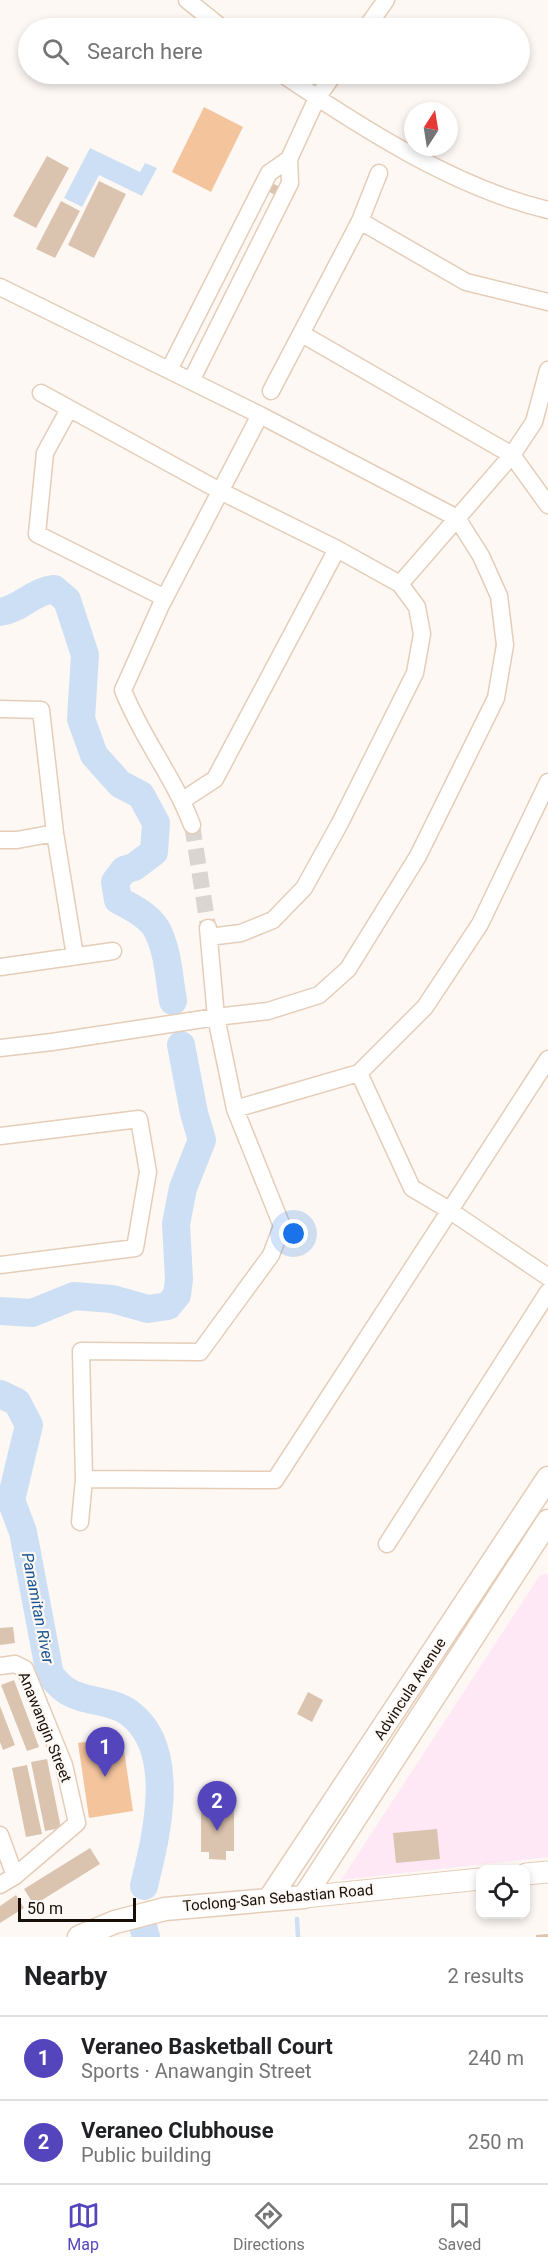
<!DOCTYPE html>
<meta charset="utf-8">
<style>
:root{--surface:#fff;--page:#f2f2f2;--text:#202124;--muted:#757577;--line:#e0e0e0;--accent:#5545bd}
body{margin:0;font-family:Roboto,sans-serif;background:var(--page);color:var(--text)}
.controls{position:absolute;right:18px;bottom:18px;display:grid;overflow:hidden;border-radius:12px;box-shadow:0 3px 9px #0003}
.controls button{width:54px;height:54px;display:grid;place-items:center;padding:0;border:0;border-bottom:2px solid var(--line);background:var(--surface);color:var(--text);font:30px sans-serif}
.compass{position:absolute;left:404px;top:102px;width:54px;height:54px;border-radius:50%;background:var(--surface);box-shadow:0 3px 9px #0003;rotate:12deg}
.scale{position:absolute;left:18px;bottom:15px;width:118px;box-sizing:border-box;padding-left:6px;border:3px solid #170f08;border-top:0;font-size:16px;line-height:21px;white-space:nowrap;color:#170f08;-webkit-text-stroke:4px #fdf8f4;paint-order:stroke}
.you{position:absolute;left:294px;top:1234px;width:21px;height:21px;margin:-15px;border:4px solid #fff;border-radius:50%;background:#1a73e8;box-shadow:0 0 0 9px #1a73e833}
.badge{display:grid;place-items:center;width:39px;height:39px;border-radius:50%;background:var(--accent);color:#fff;font-size:20px;font-weight:700}
.pin{position:absolute;translate:-50% -50px;filter:drop-shadow(0 2px 3px #0008)}
.pin::after{content:'';position:absolute;top:32px;width:21px;height:18px;background:inherit;clip-path:polygon(0 0,100% 0,50% 100%)}
.list{margin:0;padding:0;list-style:none}
h2{display:flex;justify-content:space-between;align-items:center;height:78px;margin:0;padding:0 24px;font-size:26px}
h2 small{font-size:20px;font-weight:400;color:var(--muted)}
.list li{display:grid;grid-template-columns:39px 1fr auto;gap:18px;align-items:center;box-sizing:border-box;height:84px;padding:0 24px;border-top:2px solid var(--line)}
.list b{display:block;font-size:22px;white-space:nowrap}
.list p{margin:0;font-size:20px;white-space:nowrap;color:var(--muted)}
.list em{font-size:20px;font-style:normal;color:var(--muted)}
.icon{flex:none;width:33px;height:33px;fill:none;stroke:currentColor;stroke-width:2;stroke-linecap:round;stroke-linejoin:round}
.map{position:relative;flex:none;width:548px;height:1937px;overflow:hidden}
.search{position:absolute;background:var(--surface);box-shadow:0 3px 9px #0003;left:18px;right:18px;top:18px;height:66px;display:flex;align-items:center;gap:15px;box-sizing:border-box;padding:0 21px;border-radius:33px;color:var(--muted);font-size:22px}
.sheet{height:246px;background:var(--surface)}
nav{display:flex;justify-content:space-around;align-items:center;box-sizing:border-box;height:84px;border-top:2px solid var(--line);background:var(--surface);font-size:16px;color:var(--muted)}
nav a{display:grid;justify-items:center;gap:3px}
nav .on{color:var(--accent)}
.map>svg:first-child{display:block}
.industrial{fill:#fee8f6}
.green{fill:#f4c59d}
.water{fill:#cddff4}
.lines{fill:none;stroke-linecap:round;stroke-linejoin:round}
.stream{stroke:#cddff4;stroke-width:4.5}
.river{stroke:#cddff4;stroke-width:28}
.building{fill:#dbc4af}
.minor-tunnel{stroke:#dad5d1;stroke-width:16;stroke-dasharray:16 8;stroke-linecap:butt}
.minor-casing{stroke:#e5cdb8;stroke-width:19}
.tertiary-casing{stroke:#e5cdb8;stroke-width:23}
.secondary-casing{stroke:#e5cdb8;stroke-width:25}
.minor{stroke:#fff;stroke-width:16}
.tertiary{stroke:#fff;stroke-width:21}
.secondary{stroke:#fff;stroke-width:22}
.labels{text-anchor:middle;dominant-baseline:central;stroke-width:4.5;stroke-linejoin:round;paint-order:stroke}
.street-label{font-size:15px;fill:#170f08;stroke:#fdf8f4}
.water-label{font-size:16px;font-style:italic;fill:#185592;stroke:#fdf8f4}
</style>
<div class="map">
<svg width="548" height="1937" viewBox="0 0 548 1937">
<rect width="100%" height="100%" fill="#fdf8f4"/>
<path class="industrial" d="M 548,1574 L 548,1857 L 341,1880 L 540,1575 Z"/>
<path class="green" d="M 204,107 L 243,127 L 211,192 L 172,172 Z
M 122,1737 L 133,1811 L 89,1818 L 78,1743 Z"/>
<path class="water" d="M 90,148 L 140,172 L 145,163 L 157,168 L 142,196 L 99,175 L 82,207 L 64,198 Z"/>
<g class="lines">
<path class="stream" d="M 297,1919 L 298,1937"/>
<path class="river" d="M 0,612 C 21,609 33,591 54,589 L 67,600 L 85,655 L 81,719 L 94,755 L 120,784 L 141,795 L 156,823 L 154,852 L 134,867 L 124,870 L 115,882 L 118,900 C 131,907 148,915 156,928 C 168,949 169,978 173,1001
M 0,1311 L 32,1313 L 74,1296 L 112,1299 L 148,1309 L 168,1306 L 177,1295 L 179,1279 L 176,1224 L 183,1188 L 202,1140 L 194,1113 L 181,1045
M 0,1394 L 17,1402 L 29,1425 L 11,1500 L 23,1532 L 50,1675 C 55,1680 61,1688 67,1691 C 84,1702 111,1700 128,1712 C 179,1748 156,1837 144,1886
M 141,1919 L 146,1937"/>
</g>
<path class="building" d="M 47,156 L 69,168 L 36,228 L 13,216 Z
M 99,181 L 126,194 L 94,258 L 68,245 Z
M 270,182 L 280,187 L 275,195 L 266,190 Z
M 61,201 L 80,211 L 55,258 L 36,249 Z
M 13,1627 L 15,1643 L 0,1645 L 0,1628 Z
M 14,1680 L 39,1747 L 27,1751 L 1,1685 Z
M 308,1692 L 323,1700 L 312,1722 L 297,1714 Z
M 0,1706 L 15,1745 L 3,1750 L 0,1742 Z
M 47,1759 L 61,1828 L 45,1831 L 31,1762 Z
M 27,1765 L 42,1834 L 26,1837 L 12,1768 Z
M 212,1800 L 228,1800 L 228,1810 L 234,1810 L 234,1851 L 226,1851 L 226,1860 L 209,1859 L 209,1852 L 201,1852 L 201,1809 L 212,1810 Z
M 437,1829 L 440,1859 L 396,1863 L 393,1833 Z
M 90,1848 L 100,1864 L 34,1905 L 24,1889 Z
M 16,1895 L 24,1908 L 0,1923 L 0,1906 Z
M 548,1934 L 548,1937 L 536,1937 L 536,1935 Z"/>
<g class="lines">
<path class="minor-tunnel" d="M 192,825 L 208,926"/>
<g class="minor-casing">
<path id="minor" d="M 187,0 L 222,28
M 366,28 L 386,0
M 282,74 C 360,127 455,188 548,210
M 360,221 L 379,173
M 0,287 L 260,415 L 457,518 L 481,556 L 499,596 L 505,645 L 496,698 L 418,856 L 348,969 L 319,995 L 268,1011 L 216,1017 L 52,1042 L 0,1048
M 302,334 L 512,455 L 548,505
M 169,370 L 269,173 L 289,159
M 191,381 L 290,183 L 289,159 L 317,98 L 334,74
M 271,391 L 360,221 L 466,282 L 548,302
M 41,393 L 220,491 L 337,549 L 400,584 L 417,607 L 422,634 L 415,673 L 340,823 L 304,888 L 273,920 L 241,933 L 209,937
M 69,409 L 45,453 L 37,534 L 165,598
M 400,584 L 512,455 L 534,422 L 548,370
M 0,709 L 41,710 L 55,833 L 75,956
M 183,800 L 215,779 L 337,549
M 192,825 C 174,777 141,737 123,690 L 161,605 L 260,415
M 0,840 L 17,840 L 55,833
M 208,928 L 216,1017 L 235,1109 L 359,1073 L 412,1188 L 449,1210 L 548,1277
M 0,967 L 113,951
M 359,1073 L 425,1007 L 480,924 L 548,782
M 0,1136 L 139,1119 L 148,1172 L 135,1248 L 0,1265
M 84,1479 L 275,1480 L 548,1059
M 80,1522 L 84,1479 L 81,1351 L 200,1352 L 271,1255 L 282,1226 L 235,1109
M 387,1544 L 548,1292
M 0,1666 L 15,1664 L 25,1669 L 64,1765 L 77,1823 L 15,1876 L 0,1885
M 0,1835 L 15,1876"/>
</g>
<g class="tertiary-casing">
<path id="tertiary" d="M 526,1874 L 548,1872
M 304,1897 L 480,1879"/>
</g>
<g class="secondary-casing">
<path id="secondary" d="M 270,1898 L 548,1478
M 79,1937 L 115,1922 L 165,1909 L 304,1897 L 548,1521"/>
</g>
<use href="#minor" class="minor"/>
<use href="#tertiary" class="tertiary"/>
<use href="#secondary" class="secondary"/>
</g>
<g class="labels">
<g class="street-label">
<text transform="translate(410 1689) rotate(-57)">Advincula Avenue</text>
<text transform="translate(45 1727) rotate(68)">Anawangin Street</text>
<text transform="translate(278 1898) rotate(-5)">Toclong-San Sebastian Road</text>
</g>
<g class="water-label">
<text transform="translate(38 1608) rotate(79)">Panamitan River</text>
</g>
</g>
</svg>
<div class="controls">
<button><svg class="icon" aria-label="locate" viewBox="0 0 24 24"><circle cx="12" cy="12" r="6"/><path d="M12 2v4M12 18v4M2 12h4M18 12h4"/></svg></button>
</div>
<svg class="compass" viewBox="-18 -18 36 36"><path d="M0-13l5 13h-10z" fill="#e53935"/><path d="M0 13l5-13h-10z" fill="#757577"/></svg>
<div class="scale">50 m</div>
<div class="you"></div>
<div class="pin badge" style="left:105px;top:1777px">1</div>
<div class="pin badge" style="left:217px;top:1831px">2</div>
<div class="search"><svg class="icon" aria-label="search" viewBox="0 0 24 24"><circle cx="10" cy="10" r="6"/><path d="M15 15l6 6"/></svg>Search here</div>
</div>
<section class="sheet">
<h2>Nearby<small>2 results</small></h2>
<ul class="list">
<li><span class="badge">1</span><div><b>Veraneo Basketball Court</b><p>Sports · Anawangin Street</p></div><em>240 m</em></li>
<li><span class="badge">2</span><div><b>Veraneo Clubhouse</b><p>Public building</p></div><em>250 m</em></li>
</ul>
</section>
<nav>
<a class="on"><svg class="icon" aria-label="map" viewBox="0 0 24 24"><path d="M3 6l6-2 6 2 6-2v14l-6 2-6-2-6 2zM9 4v14M15 6v14"/></svg>Map</a>
<a><svg class="icon" aria-label="directions" viewBox="0 0 24 24"><path d="M12 3l9 9-9 9-9-9zM9 14v-3h6M13 9l2 2-2 2"/></svg>Directions</a>
<a><svg class="icon" aria-label="saved" viewBox="0 0 24 24"><path d="M7 4h10v16l-5-4-5 4z"/></svg>Saved</a>
</nav>
